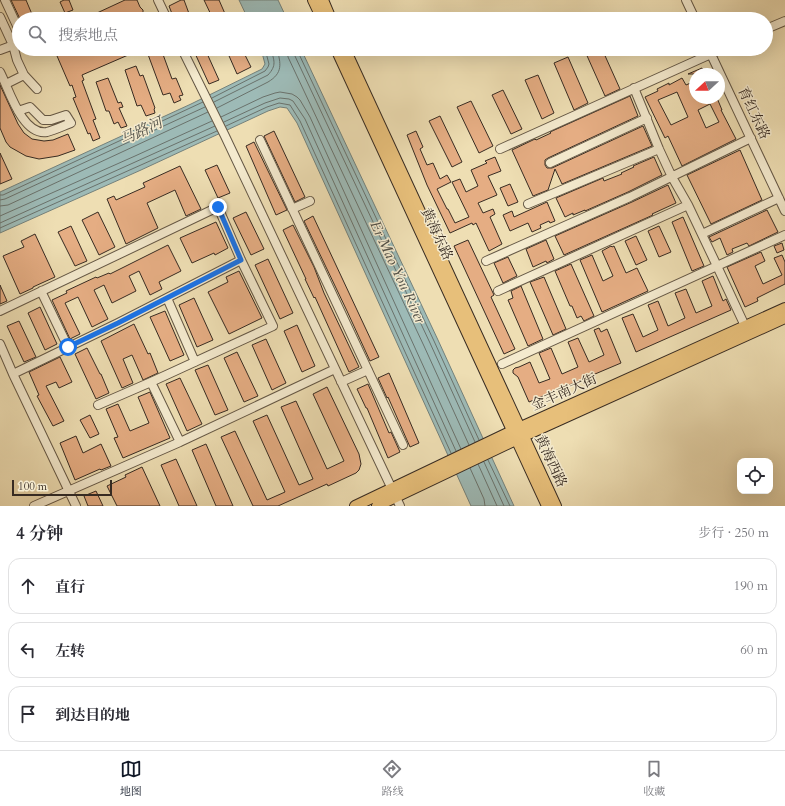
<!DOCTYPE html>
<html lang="zh">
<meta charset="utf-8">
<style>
:root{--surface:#fff;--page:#f2f2f3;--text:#2b2b33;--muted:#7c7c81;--line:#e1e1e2;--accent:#111827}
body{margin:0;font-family:Cardo,"Noto Serif SC",serif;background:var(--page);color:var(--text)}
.controls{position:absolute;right:12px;bottom:12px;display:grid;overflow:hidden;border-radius:8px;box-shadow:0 4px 16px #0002}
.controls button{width:36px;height:36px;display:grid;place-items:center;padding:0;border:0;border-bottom:1px solid var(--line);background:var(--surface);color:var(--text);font:20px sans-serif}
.compass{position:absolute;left:689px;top:68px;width:36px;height:36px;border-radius:50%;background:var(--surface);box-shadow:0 4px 16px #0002;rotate:249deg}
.scale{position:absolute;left:12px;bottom:10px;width:100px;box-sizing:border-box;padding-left:4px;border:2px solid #372b22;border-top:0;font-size:11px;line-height:14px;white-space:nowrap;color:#372b22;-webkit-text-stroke:3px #f4eace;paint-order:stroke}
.stop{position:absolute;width:12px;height:12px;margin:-9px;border:3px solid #1a73e8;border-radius:50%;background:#fff}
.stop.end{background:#1a73e8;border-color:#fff;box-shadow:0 1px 4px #0008}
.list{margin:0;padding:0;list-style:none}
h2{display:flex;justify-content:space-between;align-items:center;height:52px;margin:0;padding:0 16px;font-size:17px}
h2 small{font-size:13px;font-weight:400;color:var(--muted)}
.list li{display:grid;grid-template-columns:26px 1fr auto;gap:12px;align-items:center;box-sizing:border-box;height:56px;margin:0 8px 8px;padding:0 8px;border:1px solid var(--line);border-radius:12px}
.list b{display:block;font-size:15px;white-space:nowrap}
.list em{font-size:13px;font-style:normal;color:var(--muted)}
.icon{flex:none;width:22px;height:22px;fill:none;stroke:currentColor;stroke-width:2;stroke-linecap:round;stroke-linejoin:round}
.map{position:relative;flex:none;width:785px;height:506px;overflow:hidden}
.search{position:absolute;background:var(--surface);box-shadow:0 4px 16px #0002;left:12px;right:12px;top:12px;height:44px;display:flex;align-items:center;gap:10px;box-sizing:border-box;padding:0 14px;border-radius:22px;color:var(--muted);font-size:15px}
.sheet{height:244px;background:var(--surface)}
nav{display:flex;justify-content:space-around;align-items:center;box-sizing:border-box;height:56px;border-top:1px solid var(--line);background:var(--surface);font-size:11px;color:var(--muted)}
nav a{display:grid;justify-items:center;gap:2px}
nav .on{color:var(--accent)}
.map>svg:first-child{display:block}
.water{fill:#9dbab6;stroke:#74817b}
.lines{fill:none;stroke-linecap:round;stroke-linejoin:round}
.shore{stroke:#6a726c;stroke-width:1}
.building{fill:#e5ad83;stroke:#372b22;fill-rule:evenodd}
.minor-casing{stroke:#655846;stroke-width:10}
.major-casing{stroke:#372b22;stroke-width:12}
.minor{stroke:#f4eace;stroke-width:8}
.major{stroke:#e7bf7a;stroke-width:10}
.route{stroke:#1a73e8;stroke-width:5}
.labels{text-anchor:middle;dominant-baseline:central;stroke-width:3;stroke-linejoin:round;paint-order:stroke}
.street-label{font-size:14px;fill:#372b22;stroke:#f4eace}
.water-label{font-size:15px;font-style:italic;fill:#504f47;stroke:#f4eace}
</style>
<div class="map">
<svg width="785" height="506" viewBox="0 0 785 506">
<rect width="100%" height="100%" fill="#eedeb3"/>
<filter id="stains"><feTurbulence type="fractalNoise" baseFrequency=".005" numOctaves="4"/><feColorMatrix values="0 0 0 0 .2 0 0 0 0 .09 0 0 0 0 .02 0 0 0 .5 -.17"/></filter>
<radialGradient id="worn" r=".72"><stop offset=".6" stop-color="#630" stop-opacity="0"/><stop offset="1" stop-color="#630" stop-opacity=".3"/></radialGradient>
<path class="water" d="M 239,0 L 278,0 L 287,19 L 248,19 Z
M 261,49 L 301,49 L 438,340 L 514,506 L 471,506 L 297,123 L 287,108 L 280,107 L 268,111 L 141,170 L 0,233 L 0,192 L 191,104 L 262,69 L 265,64 Z"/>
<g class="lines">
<path class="shore" d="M 287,49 L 288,57 L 424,346 L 469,445
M 293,49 L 294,54 L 430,343 L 475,442
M 298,49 L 298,52 L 434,341 L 479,440
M 212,98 L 265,71 L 268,67 L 269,64 L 265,49
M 214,102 L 268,75 C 277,65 274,61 271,49
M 217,108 L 268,82 C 283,73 281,64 277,49
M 221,117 L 263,97 L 275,93 L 280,92 L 292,94 L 297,97 L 300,100 L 310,117 L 461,449
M 224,122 L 265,103 L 280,98 L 289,99 L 293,101 L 305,119 L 456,451
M 226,126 L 267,107 L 279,103 L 290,105 L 300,121 L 451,453
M 0,195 L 3,195 L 203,102
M 0,200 L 5,199 L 205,107
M 0,206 L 8,205 L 208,112
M 0,216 L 135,156 L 212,121
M 0,223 L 215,126
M 0,228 L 217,131
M 488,460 L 510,506
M 484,462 L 504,506
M 478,464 L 497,506
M 470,468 L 484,499 L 485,506"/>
</g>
<path class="building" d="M 11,0 L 26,0 L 34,19 L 20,19 Z
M 64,0 L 69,0 L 73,10 L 65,13 L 60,2 Z
M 125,0 L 137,0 L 140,7 L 143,10 L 143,14 L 146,19 L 126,19 L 124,15 L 116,19 L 84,19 Z
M 181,0 L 184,0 L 191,19 L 174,19 L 169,6 Z
M 204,0 L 219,0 L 226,16 L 220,19 L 213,19 Z
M 54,49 L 142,49 L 82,75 L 84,80 L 82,81 L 96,119 L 93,120 L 100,138 L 93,141 L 90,133 L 88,134 L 73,98 L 76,97 L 72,85 L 70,86 Z
M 146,49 L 161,49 L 172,79 L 176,78 L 181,90 L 183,95 L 179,96 L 181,100 L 174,103 L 170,93 L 163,95 Z
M 193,49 L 205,49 L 219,80 L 209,84 Z
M 226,49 L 242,49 L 251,67 L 237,74 Z
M 584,49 L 602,49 L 620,89 L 605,96 Z
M 568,57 L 588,103 L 574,110 L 554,63 Z
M 136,66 L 140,76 L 143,75 L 155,108 L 154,109 L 155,113 L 146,116 L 141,105 L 137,106 L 125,70 Z
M 702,68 L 705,74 L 688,74 Z
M 538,75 L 554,113 L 542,119 L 525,80 Z
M 108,78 L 118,103 L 121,102 L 123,107 L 119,108 L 127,126 L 121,128 L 118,122 L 114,124 L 109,111 L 106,111 L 96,82 Z
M 682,78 L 686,85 L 695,81 L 695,98 L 717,98 L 722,110 L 721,110 L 736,139 L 682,166 L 668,136 L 665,138 L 645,97 L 658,91 L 657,89 L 669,83 L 669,85 ZM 677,92 L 688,117 L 671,125 L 658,100 ZM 710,104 L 719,122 L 706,128 L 698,110 Z
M 0,85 L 18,124 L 24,133 L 32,139 L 44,141 L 53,140 L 68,134 L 75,150 L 58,156 L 39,159 L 26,156 L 10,147 L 6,142 L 0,128 Z
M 503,90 L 522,129 L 511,134 L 492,95 Z
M 630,96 L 638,116 L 548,158 L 545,160 L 545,165 L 547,168 L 552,168 L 643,126 L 652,146 L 562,184 L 555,169 L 548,190 L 533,196 L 512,150 L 535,139 L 536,140 L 551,133 L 550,132 Z
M 471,101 L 493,146 L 479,153 L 457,107 Z
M 440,116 L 462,162 L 452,167 L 429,121 Z
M 274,131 L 305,197 L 295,202 L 264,136 Z
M 416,131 L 423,147 L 420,149 L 427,165 L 433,163 L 440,179 L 447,175 L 451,182 L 437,189 L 447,209 L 448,209 L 455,223 L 469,217 L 452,182 L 460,179 L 466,192 L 478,186 L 471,170 L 487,163 L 485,161 L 495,157 L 501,171 L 488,176 L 497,195 L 478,203 L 483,213 L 493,209 L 495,214 L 490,217 L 502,244 L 489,251 L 476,223 L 473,225 L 472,223 L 450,233 L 427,185 L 407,135 Z
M 254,142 L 287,210 L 276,215 L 246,146 Z
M 740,150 L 762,200 L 711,224 L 687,175 Z
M 0,153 L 12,179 L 0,184 Z
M 654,157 L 662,175 L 628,192 L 585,211 L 585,210 L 573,215 L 573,213 L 565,217 L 556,198 L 603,178 L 604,181 L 622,174 L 621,173 L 634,167 L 633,166 Z
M 217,165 L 230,193 L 218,198 L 205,170 Z
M 180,166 L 201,209 L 186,216 L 175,190 L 147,203 L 158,228 L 126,244 L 107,199 L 114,196 L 116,200 L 145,187 L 143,183 Z
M 510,184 L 518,202 L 508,206 L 500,188 Z
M 668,185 L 676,203 L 652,214 L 653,215 L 564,255 L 555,236 L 632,202 Z
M 547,202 L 555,221 L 550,223 L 549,221 L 540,225 L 541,228 L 532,232 L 528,223 L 510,231 L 503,215 L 512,211 L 514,217 Z
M 767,210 L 778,232 L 749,246 L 747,243 L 732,249 L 733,252 L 727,255 L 720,238 L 712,242 L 709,237 Z
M 98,212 L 115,247 L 99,255 L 82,220 Z
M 246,212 L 264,249 L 251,255 L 233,218 Z
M 313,216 L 379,357 L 370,361 L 347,311 L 304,221 Z
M 683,217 L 704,266 L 692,271 L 672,222 Z
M 216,222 L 228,248 L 215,255 L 214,253 L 192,263 L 180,238 Z
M 293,225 L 314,267 L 324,293 L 359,367 L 349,372 L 315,297 L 314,298 L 305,279 L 306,279 L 283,230 Z
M 71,226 L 87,261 L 75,266 L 58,232 Z
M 659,226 L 671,252 L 659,257 L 648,231 Z
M 35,234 L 55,277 L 33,287 L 33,288 L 20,294 L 3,256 L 24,247 L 21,241 Z
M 636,236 L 647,260 L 636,265 L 625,241 Z
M 468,240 L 494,295 L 491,297 L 515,349 L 504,354 L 454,246 Z
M 546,240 L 554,259 L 547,263 L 546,261 L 533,267 L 526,249 Z
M 782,243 L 784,250 L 777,253 L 774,246 Z
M 168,245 L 181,271 L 159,282 L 162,289 L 150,295 L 139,271 L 129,276 L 136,291 L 112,303 L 104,285 L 94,290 L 108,319 L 92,327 L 78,297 L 65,303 L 80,334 L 70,339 L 52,300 L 67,293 L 66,291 L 96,277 L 97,278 L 109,273 L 110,274 Z
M 611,246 L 612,247 L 614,246 L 626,273 L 637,268 L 648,291 L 602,312 L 580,260 L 592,255 L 603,281 L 613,276 L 602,251 Z
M 761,252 L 765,261 L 755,266 L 763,284 L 782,275 L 774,258 L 782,255 L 785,262 L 785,284 L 757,298 L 758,301 L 745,307 L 727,267 Z
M 508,257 L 517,276 L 503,283 L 494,263 Z
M 268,259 L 293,313 L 280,319 L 255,265 Z
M 571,264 L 594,316 L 584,321 L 581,316 L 577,318 L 572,306 L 570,306 L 555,271 Z
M 239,271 L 262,318 L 229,334 L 208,292 L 228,282 L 226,277 Z
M 713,276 L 723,301 L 726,299 L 731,310 L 636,352 L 622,318 L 633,314 L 643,337 L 658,330 L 648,305 L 658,301 L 668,326 L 685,318 L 675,293 L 686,289 L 696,313 L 712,306 L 702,281 Z
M 544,277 L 566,329 L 553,335 L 530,282 Z
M 0,285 L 7,301 L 0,304 Z
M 521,286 L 543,339 L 528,346 L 508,300 L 513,298 L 511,291 Z
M 194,298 L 213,340 L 197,347 L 179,305 Z
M 40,307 L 57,344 L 45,350 L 28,313 Z
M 165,311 L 184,355 L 170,361 L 150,317 Z
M 19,321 L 36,357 L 24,362 L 7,326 Z
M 134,324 L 148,354 L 150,353 L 158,373 L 143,380 L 132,355 L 123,359 L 133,383 L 122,388 L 101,341 Z
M 297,325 L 315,366 L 302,372 L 284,331 Z
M 599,328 L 601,332 L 607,329 L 621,363 L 529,402 L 518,377 L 513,373 L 513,370 L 515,368 L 519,367 L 530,362 L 539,383 L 550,379 L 539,353 L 551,348 L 562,374 L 578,367 L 568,342 L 578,338 L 589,362 L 604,355 L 594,330 Z
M 266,339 L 286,383 L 272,390 L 252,345 Z
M 87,348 L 100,374 L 101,374 L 109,393 L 96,399 L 75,354 Z
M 237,352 L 258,396 L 244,402 L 224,358 Z
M 60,357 L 72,382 L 59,388 L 56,382 L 46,386 L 64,421 L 53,426 L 37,396 L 39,395 L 29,372 Z
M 208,365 L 228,410 L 215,415 L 195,370 Z
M 389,373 L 419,443 L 410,447 L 388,397 L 387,398 L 378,378 Z
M 180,378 L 202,424 L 187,431 L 166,384 Z
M 368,384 L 389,433 L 391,432 L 400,452 L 388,458 L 367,408 L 366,408 L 357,389 Z
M 327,387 L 359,454 L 361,464 L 359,470 L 356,473 L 328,486 L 327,484 L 278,506 L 253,506 L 221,437 L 235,431 L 267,500 L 285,492 L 253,421 L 267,415 L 299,485 L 313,479 L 281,407 L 296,401 L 327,469 L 344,461 L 313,394 Z
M 150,392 L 170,438 L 123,458 L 114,438 L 118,437 L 106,409 L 118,404 L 130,431 L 149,423 L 138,397 Z
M 90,415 L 99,434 L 90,438 L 80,420 Z
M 76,436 L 83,453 L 101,444 L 111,466 L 101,470 L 100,469 L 75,480 L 60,443 Z
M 206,444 L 233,506 L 216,506 L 192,450 Z
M 176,459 L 197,506 L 179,506 L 161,465 Z
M 142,467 L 160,506 L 117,506 L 107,486 L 126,477 L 125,475 Z
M 96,491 L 103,506 L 88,506 L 84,496 Z"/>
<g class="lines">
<g class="minor-casing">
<path id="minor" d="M 5,0 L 19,30
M 158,0 L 167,19
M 686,0 L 695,19
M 0,17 L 13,45 L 17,60 L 24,75 L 37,89
M 766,29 L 785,21
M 182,49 L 225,136 L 400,506
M 0,50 L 19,43
M 709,50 L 785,211
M 0,72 C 9,89 22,136 47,132 C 55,130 63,126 71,123 L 66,115 L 51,120 L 43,120 L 30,107 L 18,111
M 6,84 L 24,75
M 260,140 L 403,445
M 500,149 L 722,49
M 550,163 L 647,118
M 528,204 L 659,149
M 688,205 L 717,266 L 745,326
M 292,209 L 310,201
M 702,234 L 779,198
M 486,261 L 630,197 L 751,138
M 41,291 L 68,347
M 498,291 L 688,205 L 672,177 L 659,149 L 634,88
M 167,298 L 195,362
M 0,311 L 218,207 L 241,260 L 273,326 L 151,382 L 98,405
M 0,344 L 13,374 L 76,506
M 502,364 L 785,235
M 13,374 L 118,323 L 241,260
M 151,382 L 180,442
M 341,382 L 368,370
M 34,506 L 180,442 L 335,369"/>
</g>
<g class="major-casing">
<path id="major" d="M 313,0 L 322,19
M 323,0 L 331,19
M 336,49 L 547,506
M 345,49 L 556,506
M 355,506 L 512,431 L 785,308
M 377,506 L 524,436 L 785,318"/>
</g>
<use href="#minor" class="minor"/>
<use href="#major" class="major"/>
</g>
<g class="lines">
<path class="route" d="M 68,347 L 118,323 L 241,260 L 218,207"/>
</g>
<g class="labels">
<g class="street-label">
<text transform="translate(754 113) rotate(65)">育红东路</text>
<text transform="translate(437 234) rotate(65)">黄海东路</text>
<text transform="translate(564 392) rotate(-24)">金丰南大街</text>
<text transform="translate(551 461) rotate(65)">黄海西路</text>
</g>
<g class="water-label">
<text transform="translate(141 131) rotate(-25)">马路河</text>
<text transform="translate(398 272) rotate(65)">Er Mao You River</text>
</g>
</g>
<rect width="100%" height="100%" filter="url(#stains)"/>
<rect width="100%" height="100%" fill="url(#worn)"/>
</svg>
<div class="controls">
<button><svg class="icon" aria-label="locate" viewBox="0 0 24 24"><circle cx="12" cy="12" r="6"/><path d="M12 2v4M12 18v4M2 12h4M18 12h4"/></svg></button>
</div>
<svg class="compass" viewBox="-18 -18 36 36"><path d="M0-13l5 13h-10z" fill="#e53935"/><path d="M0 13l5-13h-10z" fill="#7c7c81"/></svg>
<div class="scale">100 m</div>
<div class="stop" style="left:68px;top:347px"></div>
<div class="stop end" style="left:218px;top:207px"></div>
<div class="search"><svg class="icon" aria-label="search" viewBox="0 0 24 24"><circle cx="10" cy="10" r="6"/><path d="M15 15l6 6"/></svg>搜索地点</div>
</div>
<section class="sheet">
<h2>4 分钟<small>步行 · 250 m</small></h2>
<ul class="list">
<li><svg class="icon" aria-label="ahead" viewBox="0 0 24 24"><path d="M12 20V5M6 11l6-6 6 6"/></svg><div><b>直行</b></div><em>190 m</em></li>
<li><svg class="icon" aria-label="left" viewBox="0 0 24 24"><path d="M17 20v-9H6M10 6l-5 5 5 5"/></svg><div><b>左转</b></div><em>60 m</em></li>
<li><svg class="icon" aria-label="arrive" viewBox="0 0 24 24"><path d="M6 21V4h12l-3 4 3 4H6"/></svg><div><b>到达目的地</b></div></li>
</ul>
</section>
<nav>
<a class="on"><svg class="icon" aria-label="map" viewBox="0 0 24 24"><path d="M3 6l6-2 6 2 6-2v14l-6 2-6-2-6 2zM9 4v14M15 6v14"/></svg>地图</a>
<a><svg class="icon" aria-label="directions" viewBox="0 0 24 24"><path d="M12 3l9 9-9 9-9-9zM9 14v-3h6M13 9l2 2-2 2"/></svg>路线</a>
<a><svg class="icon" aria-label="saved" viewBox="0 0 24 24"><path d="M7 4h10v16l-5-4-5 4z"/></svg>收藏</a>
</nav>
